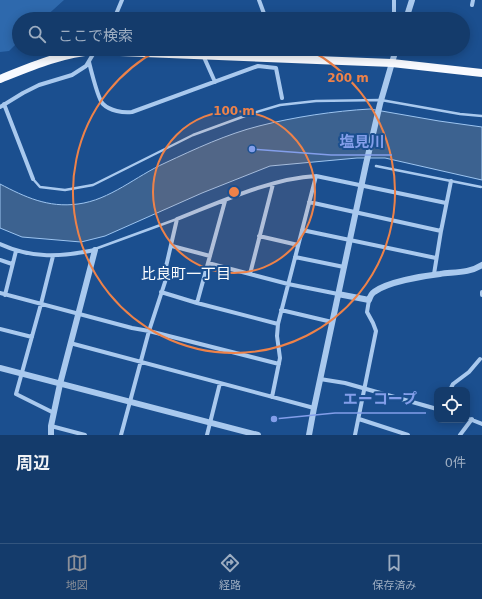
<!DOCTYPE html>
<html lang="ja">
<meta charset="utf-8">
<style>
:root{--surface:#143b6b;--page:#1d4271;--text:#f1f3f6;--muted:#9dadc1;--line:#33557e;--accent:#8c9099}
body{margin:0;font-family:"DejaVu Sans","Noto Sans JP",sans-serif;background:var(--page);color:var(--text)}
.controls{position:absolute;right:12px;bottom:12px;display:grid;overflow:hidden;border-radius:8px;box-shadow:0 2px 10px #0003}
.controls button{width:36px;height:36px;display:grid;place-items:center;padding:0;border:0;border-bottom:1px solid var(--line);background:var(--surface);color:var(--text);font:20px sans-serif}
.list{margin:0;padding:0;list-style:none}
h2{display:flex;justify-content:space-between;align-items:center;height:52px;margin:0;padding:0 16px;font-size:17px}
h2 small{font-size:13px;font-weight:400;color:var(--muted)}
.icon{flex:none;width:22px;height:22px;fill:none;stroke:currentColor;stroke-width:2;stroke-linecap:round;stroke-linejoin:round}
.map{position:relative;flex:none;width:482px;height:435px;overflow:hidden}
.search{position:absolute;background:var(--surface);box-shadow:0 2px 10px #0003;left:12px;right:12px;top:12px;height:44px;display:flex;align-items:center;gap:10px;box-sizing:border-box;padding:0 14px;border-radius:22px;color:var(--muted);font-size:15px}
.sheet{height:108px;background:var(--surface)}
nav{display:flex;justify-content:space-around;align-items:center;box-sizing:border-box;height:56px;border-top:1px solid var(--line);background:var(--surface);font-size:11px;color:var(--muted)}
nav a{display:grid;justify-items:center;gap:2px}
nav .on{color:var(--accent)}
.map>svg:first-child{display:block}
.green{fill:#2e69ad}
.water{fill:#3c6290;stroke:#9cc4f0}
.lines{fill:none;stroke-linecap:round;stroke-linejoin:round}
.service{stroke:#a9c9ee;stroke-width:2.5}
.minor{stroke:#a9c9ee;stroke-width:4}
.tertiary{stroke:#a9c9ee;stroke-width:6}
.trunk{stroke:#f8faff;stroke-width:8}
.ring{fill:none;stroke:#ee8249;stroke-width:2}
.labels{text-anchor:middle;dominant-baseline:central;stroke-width:4;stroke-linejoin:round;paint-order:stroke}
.neighbourhood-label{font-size:15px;fill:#fff;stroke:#1b4f8f}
.centre{fill:#ee8249;stroke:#1b4f8f;stroke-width:2}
.ring-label{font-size:12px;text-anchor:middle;font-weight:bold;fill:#ee8249;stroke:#1b4f8f;stroke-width:4;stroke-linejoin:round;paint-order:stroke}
.leader{fill:none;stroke:#839eea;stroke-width:1.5}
.callout-dot{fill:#839eea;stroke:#1b4f8f;stroke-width:1.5}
.callout-label{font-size:15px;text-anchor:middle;font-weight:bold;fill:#839eea;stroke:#1b4f8f;stroke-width:4;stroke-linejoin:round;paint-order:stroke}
</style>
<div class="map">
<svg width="482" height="435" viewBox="0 0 482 435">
<rect width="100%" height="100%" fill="#1b4f8f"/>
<path class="green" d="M 0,0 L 64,0 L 43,19 L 19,19 L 19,41 L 9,51 L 0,52 Z"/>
<path class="water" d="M 370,109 L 439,121 L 482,127 L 482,180 L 385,158 L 357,158 L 270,166 L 202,193 L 105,236 L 81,242 L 22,237 L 0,228 L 0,184 C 25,197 48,208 78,204 C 110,200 136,176 165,163 C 195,149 227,134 259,126 C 294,117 334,111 370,109 Z"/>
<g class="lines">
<path class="service" d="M 376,166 L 481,187
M 33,179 L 40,187 L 65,190 L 93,185 L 193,135 L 253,113 L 280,105 L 316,101 L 381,100 L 460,114 L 482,116
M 95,249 L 177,219"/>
<path class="minor" d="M 259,0 L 266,19
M 394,0 L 394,19
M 472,5 L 473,0
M 114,19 L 122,0
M 278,49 L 281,58
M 203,55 L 215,82
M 89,62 C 91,70 98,99 103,104 C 110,111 123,113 132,112 L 258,66 L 276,68 L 282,98
M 4,104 L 33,179
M 0,107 L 23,93 L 39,85 L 72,75 L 86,66 L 95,51
M 309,202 L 441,231
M 302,230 L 436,258
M 259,236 L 298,245
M 0,244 C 33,259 60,257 95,250
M 172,246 L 210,256
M 53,256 L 41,304 L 16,394 L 54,413
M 295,257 L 344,267
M 0,260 L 12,264
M 208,263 L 288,284 L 338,294
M 250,274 L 273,184
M 434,274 L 441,231 L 451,181
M 161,292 L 197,303 L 278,324
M 482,292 L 482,295
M 0,293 L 132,328 L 149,331 L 279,364
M 5,295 L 16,251
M 197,303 L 225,201
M 281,310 L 332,322
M 0,329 L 32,337
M 70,343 L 314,408
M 320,379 L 345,383 L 437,409
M 450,390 L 453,384 L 469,372 L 480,359
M 272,397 L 280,358 L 277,336 L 278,324 L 316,176
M 467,418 L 482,424
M 359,419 L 408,435
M 51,426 L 85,435
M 121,435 L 149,331 L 166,279 L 165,271 L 177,219 C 218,203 272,178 316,176 L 446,203
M 207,435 L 220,383
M 355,435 L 376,331 L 373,323 L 367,312 L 369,300
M 460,435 L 472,419"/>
<path class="tertiary" d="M 406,19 L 412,0
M 338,294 L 369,300 C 370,297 371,294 374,292 C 387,282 422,276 440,274 C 454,272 470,273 482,265
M 0,368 L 258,435
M 51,435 L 51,426 L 60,384 L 95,250
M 309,435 L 314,408 L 366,164 L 380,104 L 396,49"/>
<path class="trunk" d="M 0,79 C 30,67 62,53 95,51 L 392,63 L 482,73"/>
</g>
<circle cx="234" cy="192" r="81" fill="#ee8249" fill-opacity=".12"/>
<g class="ring">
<circle cx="234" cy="192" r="81"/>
<path d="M308 49A161 161 0 1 1 160 49"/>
</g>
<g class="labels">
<g class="neighbourhood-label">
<text x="186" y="274">比良町一丁目</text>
</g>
</g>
<circle cx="234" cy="192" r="6" class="centre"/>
<g class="ring-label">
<text x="348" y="82">200 m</text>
<text x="234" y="115">100 m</text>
</g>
<path class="leader" d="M252 149L331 155H392M274 419L335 413H426"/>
<g class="callout-dot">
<circle cx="252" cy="149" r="4"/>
<circle cx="274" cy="419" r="4"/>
</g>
<g class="callout-label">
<text x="362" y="147">塩見川</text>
<text x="380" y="404">エーコープ</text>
</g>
</svg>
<div class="controls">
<button><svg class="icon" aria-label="locate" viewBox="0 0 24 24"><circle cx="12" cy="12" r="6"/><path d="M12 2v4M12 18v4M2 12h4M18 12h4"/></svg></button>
</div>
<div class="search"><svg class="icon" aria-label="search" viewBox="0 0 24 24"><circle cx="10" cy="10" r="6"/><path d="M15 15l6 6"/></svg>ここで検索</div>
</div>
<section class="sheet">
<h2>周辺<small>0件</small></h2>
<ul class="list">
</ul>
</section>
<nav>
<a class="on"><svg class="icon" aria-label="map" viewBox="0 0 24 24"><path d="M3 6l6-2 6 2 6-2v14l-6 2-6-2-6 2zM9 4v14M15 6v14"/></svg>地図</a>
<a><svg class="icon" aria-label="directions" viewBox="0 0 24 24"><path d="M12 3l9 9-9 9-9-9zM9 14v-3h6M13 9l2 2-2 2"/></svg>経路</a>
<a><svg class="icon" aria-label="saved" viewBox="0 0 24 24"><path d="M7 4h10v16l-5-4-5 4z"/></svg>保存済み</a>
</nav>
